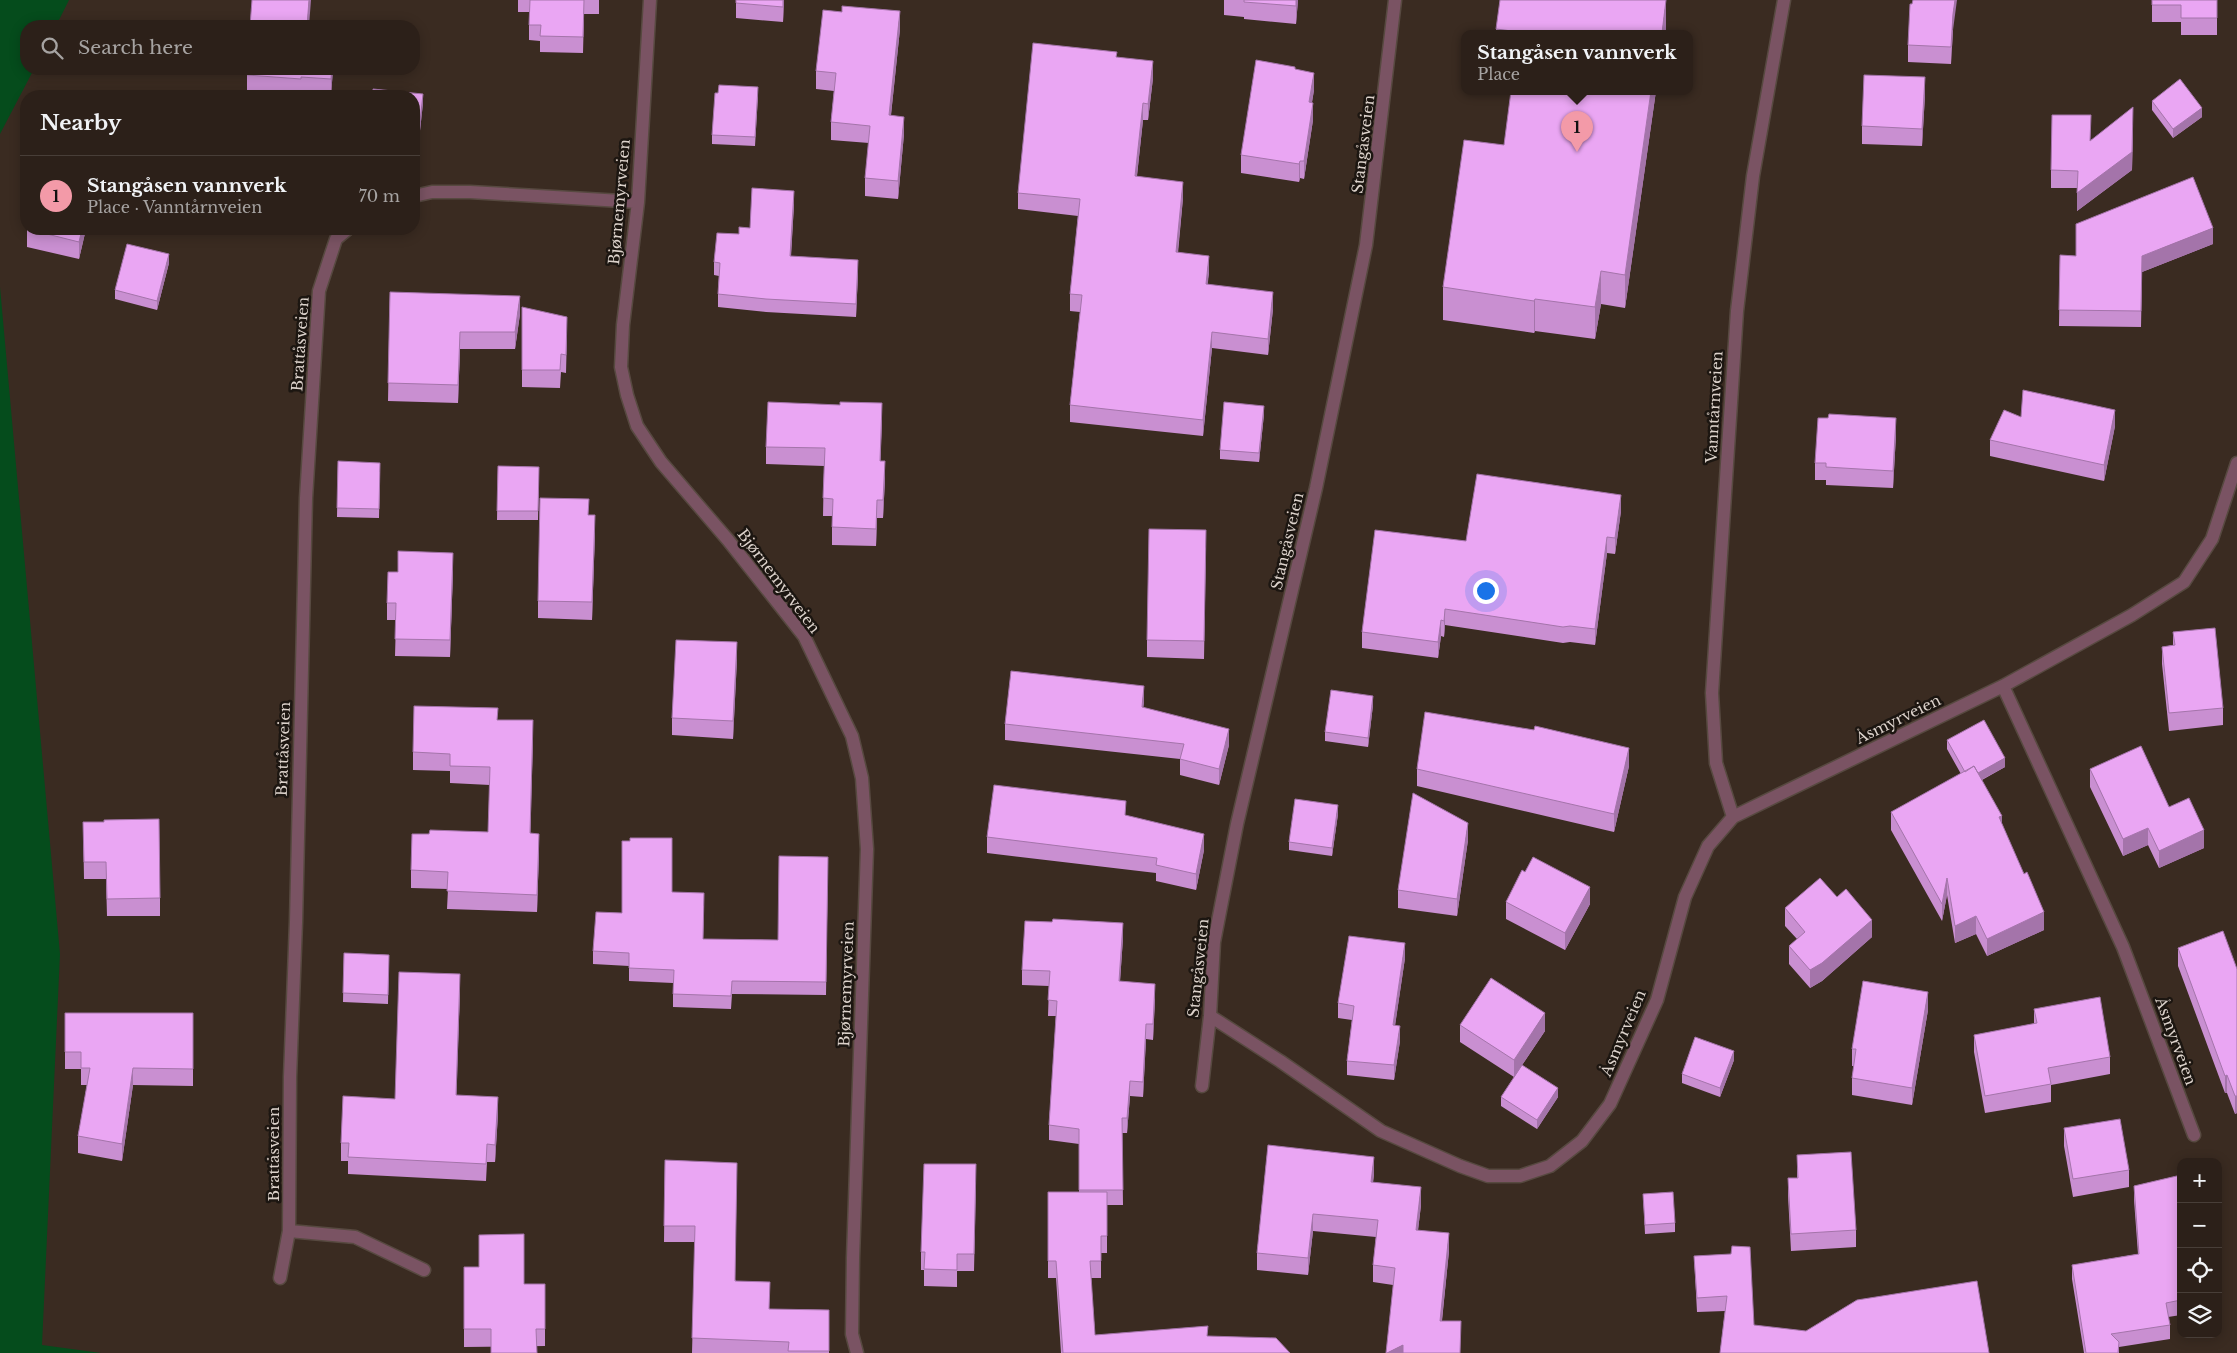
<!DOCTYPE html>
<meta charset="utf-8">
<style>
:root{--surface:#2c2019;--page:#342822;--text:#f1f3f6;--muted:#a6a3a2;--line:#483e38;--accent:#f39aa8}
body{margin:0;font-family:"Libre Baskerville",serif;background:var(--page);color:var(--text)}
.controls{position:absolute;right:15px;bottom:15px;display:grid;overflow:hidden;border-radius:10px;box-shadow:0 2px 12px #0003}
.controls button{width:45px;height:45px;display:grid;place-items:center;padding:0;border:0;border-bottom:1px solid var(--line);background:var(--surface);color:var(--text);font:25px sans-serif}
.you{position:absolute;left:1485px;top:590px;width:18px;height:18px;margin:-12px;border:4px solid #fff;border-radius:50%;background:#1a73e8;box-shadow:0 0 0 8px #1a73e833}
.badge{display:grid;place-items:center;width:32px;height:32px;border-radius:50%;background:var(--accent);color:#111;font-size:16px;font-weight:700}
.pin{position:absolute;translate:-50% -41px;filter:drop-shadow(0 1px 2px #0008)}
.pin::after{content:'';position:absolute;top:26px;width:18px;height:15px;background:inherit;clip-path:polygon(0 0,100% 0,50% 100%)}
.popup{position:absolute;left:1461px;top:30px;width:232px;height:65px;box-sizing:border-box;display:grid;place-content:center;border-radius:10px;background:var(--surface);filter:drop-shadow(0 1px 4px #0005);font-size:16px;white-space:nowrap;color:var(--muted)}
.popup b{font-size:19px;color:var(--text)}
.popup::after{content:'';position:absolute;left:50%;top:100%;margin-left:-10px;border:10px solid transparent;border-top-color:var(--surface)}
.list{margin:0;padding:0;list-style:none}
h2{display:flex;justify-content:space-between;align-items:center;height:65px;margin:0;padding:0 20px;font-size:21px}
h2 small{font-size:16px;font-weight:400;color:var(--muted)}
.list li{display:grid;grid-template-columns:32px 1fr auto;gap:15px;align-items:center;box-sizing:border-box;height:80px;padding:0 20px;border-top:1px solid var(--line)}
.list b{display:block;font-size:19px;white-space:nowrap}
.list p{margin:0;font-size:16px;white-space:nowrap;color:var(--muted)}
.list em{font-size:16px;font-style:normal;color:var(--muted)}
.icon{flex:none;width:28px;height:28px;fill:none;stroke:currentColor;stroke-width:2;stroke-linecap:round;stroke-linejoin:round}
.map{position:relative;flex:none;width:2237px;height:1353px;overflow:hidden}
.search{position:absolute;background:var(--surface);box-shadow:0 2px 12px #0003;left:20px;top:20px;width:400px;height:55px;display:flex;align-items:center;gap:12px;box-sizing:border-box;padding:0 18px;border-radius:20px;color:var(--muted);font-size:19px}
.panel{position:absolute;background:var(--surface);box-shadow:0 2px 12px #0003;left:20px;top:90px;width:400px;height:145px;border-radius:20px}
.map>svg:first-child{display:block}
.green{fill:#054c1c}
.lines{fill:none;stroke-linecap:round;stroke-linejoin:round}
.minor-casing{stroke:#574940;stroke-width:15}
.minor{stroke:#7a5363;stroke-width:12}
.wall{fill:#c98fd1}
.shaded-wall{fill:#a474aa}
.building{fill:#eaa6f3;stroke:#a474aa}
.labels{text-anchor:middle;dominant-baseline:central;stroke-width:5;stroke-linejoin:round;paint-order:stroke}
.street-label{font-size:15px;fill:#dcd2cb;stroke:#1c1611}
</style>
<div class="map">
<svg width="2237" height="1353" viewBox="0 0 2237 1353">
<rect width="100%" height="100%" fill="#3a2b21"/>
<path class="green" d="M 0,0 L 69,0 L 56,26 L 26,26 L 26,69 L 34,69 L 0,134 Z
M 0,287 L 60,954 L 42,1345 L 101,1353 L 0,1353 Z"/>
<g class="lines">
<g class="minor-casing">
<path id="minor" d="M 650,0 L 638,202 L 623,325 L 621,367 L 627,395 L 637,426 L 661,462 L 728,540 L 804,636 L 852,736 L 862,778 L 867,849 L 853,1258 L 852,1334 L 857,1353
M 414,196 L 432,192 L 470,192 L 638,202
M 2003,686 L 2123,947 L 2194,1135
M 1733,817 L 1716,763 L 1712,693 L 1737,311 L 1753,176 L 1784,0
M 1210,1016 L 1280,1061 L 1381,1131 L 1460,1166 L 1488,1176 L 1520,1176 L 1550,1166 L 1582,1141 L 1610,1104 L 1657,1000 L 1685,897 L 1708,846 L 1733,817 L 2003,686 L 2132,615 L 2184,582 L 2212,539 L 2237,463
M 1202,1086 L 1210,1016 L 1214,942 L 1237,824 L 1316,488 L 1366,245 L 1395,0
M 289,1231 L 355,1237 L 424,1270
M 280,1278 L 289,1231 L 290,1077 L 296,922 L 306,498 L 319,291 L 336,239 L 348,229"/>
</g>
<use href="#minor" class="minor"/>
</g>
<path class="wall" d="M 518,0 L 599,0 L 599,14 L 584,14 L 583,53 L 540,52 L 540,41 L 529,40 L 529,12 L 518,12 Z
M 784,0 L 783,22 L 736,18 L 736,3 Z
M 1224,0 L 1298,0 L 1296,24 L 1244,19 L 1244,17 L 1224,15 Z
M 2152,0 L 2217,0 L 2217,35 L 2181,35 L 2181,22 L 2152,22 Z
M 900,29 L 891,115 L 904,134 L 898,199 L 865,196 L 865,178 L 869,143 L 831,140 L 831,122 L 834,91 L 816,89 L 816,71 Z
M 1496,29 L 1666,33 L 1496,33 Z
M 1953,30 L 1951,64 L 1908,62 L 1908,45 Z
M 1117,57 L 1153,78 L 1148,120 L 1143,120 L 1137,176 L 1183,198 L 1178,253 L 1209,273 L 1207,284 L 1273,309 L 1268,355 L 1212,348 L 1203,436 L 1070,422 L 1070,405 L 1080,312 L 1070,311 L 1070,294 L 1078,216 L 1018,209 L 1018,193 Z
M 247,69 L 333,69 L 331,96 L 301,94 L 301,96 L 300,96 L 247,93 Z
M 1295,69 L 1314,90 L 1312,102 L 1313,120 L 1304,179 L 1300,178 L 1299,182 L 1241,173 L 1241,155 Z
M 1656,91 L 1625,308 L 1601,304 L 1595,339 L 1535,331 L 1534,333 L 1443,320 L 1443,287 Z
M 1925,95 L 1922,146 L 1862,144 L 1862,126 Z
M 414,96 L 423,103 L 418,149 L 415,149 L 414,156 Z
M 758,96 L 755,146 L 712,144 L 712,135 Z
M 2152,101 L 2202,117 L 2173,138 L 2152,110 Z
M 2133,125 L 2132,170 L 2077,211 L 2077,188 L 2051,188 L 2051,170 L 2090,140 Z
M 794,204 L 791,257 L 858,273 L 856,317 L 766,312 L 718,307 L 718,294 L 719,276 L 714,275 L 714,262 L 739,234 Z
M 27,229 L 86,229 L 79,259 L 27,247 Z
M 2213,244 L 2142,272 L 2141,327 L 2059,326 L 2060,255 L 2076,256 Z
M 169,263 L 157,310 L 115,299 L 115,290 Z
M 390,292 L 520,314 L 515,349 L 460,349 L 458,403 L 388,401 Z
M 522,307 L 567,334 L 566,373 L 561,372 L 560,388 L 522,387 Z
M 1264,414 L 1259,462 L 1220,459 L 1220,450 Z
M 2021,417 L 2115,426 L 2104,481 L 1990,456 L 1990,440 Z
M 882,420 L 880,461 L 885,479 L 883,518 L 877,518 L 876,546 L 832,545 L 832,516 L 823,516 L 824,466 L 766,464 L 766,447 Z
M 1896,435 L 1893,488 L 1826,485 L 1826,480 L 1815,480 L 1815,463 Z
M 338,461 L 380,472 L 379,518 L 337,517 Z
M 498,466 L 539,467 L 538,520 L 497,520 Z
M 1621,511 L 1615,554 L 1607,553 L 1595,645 L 1570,642 L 1563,643 L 1445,625 L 1444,637 L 1441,636 L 1438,658 L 1362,648 L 1362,632 L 1466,541 Z
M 595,532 L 592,620 L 538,618 L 538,601 Z
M 1206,547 L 1204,659 L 1147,657 L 1147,640 Z
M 453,571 L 450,657 L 395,656 L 396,620 L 387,620 L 387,603 Z
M 2173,632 L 2223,708 L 2223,725 L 2169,731 L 2162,664 L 2162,647 L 2173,645 Z
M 737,659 L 733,739 L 672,735 L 672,718 Z
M 1144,702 L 1143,707 L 1229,745 L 1219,785 L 1180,775 L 1180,759 L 1005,740 L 1005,724 Z
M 1373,705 L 1368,747 L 1325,741 L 1325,732 Z
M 498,720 L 533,738 L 530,833 L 539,851 L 537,912 L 447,909 L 448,889 L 411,888 L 411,870 L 429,834 L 488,832 L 490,785 L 450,783 L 450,771 L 413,770 L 413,752 Z
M 1947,740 L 2005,767 L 1982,780 L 2002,824 L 2044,930 L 1987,956 L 1976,934 L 1955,943 L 1947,895 L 1942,921 L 1891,830 L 1891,812 L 1961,774 L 1947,749 Z
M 1629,766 L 1614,832 L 1417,786 L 1417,769 Z
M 2090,769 L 2169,807 L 2204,848 L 2159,868 L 2148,845 L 2123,856 L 2090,787 Z
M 1338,814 L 1332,856 L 1289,850 L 1289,842 Z
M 1126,816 L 1204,850 L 1196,890 L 1156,881 L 1156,873 L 987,853 L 987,837 Z
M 83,822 L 160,898 L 160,916 L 107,916 L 106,879 L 84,879 Z
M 1468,840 L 1457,916 L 1398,908 L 1398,890 Z
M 630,841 L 672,892 L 704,906 L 703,939 L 778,940 L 828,857 L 826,995 L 732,994 L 731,1009 L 673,1007 L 673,983 L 629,981 L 629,966 L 593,964 L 593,951 L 622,913 Z
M 1525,872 L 1590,904 L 1565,950 L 1506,919 L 1506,902 Z
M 1785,908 L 1872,937 L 1822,981 L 1810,988 L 1789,964 L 1789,946 L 1797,939 L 1785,926 Z
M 1123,938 L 1120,981 L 1155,999 L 1153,1040 L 1146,1039 L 1143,1097 L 1130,1096 L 1127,1133 L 1122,1133 L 1123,1205 L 1107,1205 L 1107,1253 L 1101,1253 L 1101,1278 L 1091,1278 L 1095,1335 L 1208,1336 L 1290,1353 L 1061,1353 L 1056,1278 L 1048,1278 L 1048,1192 L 1079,1192 L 1079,1144 L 1049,1140 L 1049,1125 L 1056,1016 L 1048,1016 L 1049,986 L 1022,985 L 1022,970 Z
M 2178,948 L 2237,969 L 2237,1113 L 2235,1114 L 2227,1093 L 2225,1093 L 2178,966 Z
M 344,953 L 389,955 L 388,1004 L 343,1002 Z
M 1405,958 L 1395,1025 L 1400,1041 L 1394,1080 L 1347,1075 L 1347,1061 L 1352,1020 L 1338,1018 L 1338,1003 Z
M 460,991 L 456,1095 L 498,1114 L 495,1162 L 487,1162 L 486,1181 L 348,1174 L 348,1161 L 341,1161 L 341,1143 L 395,1099 Z
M 2034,1009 L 2110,1057 L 2110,1074 L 2051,1085 L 2051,1102 L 1985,1113 L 1974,1052 L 1974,1035 L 2034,1024 Z
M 1928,1010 L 1912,1105 L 1852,1095 L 1852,1078 L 1854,1066 L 1852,1066 L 1852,1049 Z
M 65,1013 L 193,1013 L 193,1086 L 133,1085 L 122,1161 L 78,1153 L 78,1136 L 87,1085 L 81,1085 L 81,1069 L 65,1069 Z
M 1460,1025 L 1545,1031 L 1514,1077 L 1460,1042 Z
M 1734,1060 L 1720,1097 L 1682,1083 L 1682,1074 Z
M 1501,1097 L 1558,1097 L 1537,1129 L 1501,1106 Z
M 2064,1128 L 2129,1170 L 2129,1187 L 2073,1197 L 2064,1146 Z
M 1268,1145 L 1374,1174 L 1373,1182 L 1421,1205 L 1418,1230 L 1449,1251 L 1442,1321 L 1460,1353 L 1393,1285 L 1373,1282 L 1373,1265 L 1376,1237 L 1313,1231 L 1308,1275 L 1257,1270 L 1257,1253 Z
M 1797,1155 L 1856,1230 L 1856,1247 L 1791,1251 L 1788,1196 L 1788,1178 L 1797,1178 Z
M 665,1160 L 736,1281 L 770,1309 L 829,1310 L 829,1353 L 692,1353 L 695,1242 L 664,1242 Z
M 2181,1175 L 2181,1315 L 2168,1317 L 2170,1325 L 2170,1339 L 2119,1347 L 2119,1353 L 2084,1353 L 2072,1279 L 2072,1265 L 2138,1254 L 2134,1200 L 2134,1186 Z
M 976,1182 L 974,1271 L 957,1271 L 957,1287 L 924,1286 L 924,1270 L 921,1270 L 921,1252 Z
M 1643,1194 L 1675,1223 L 1675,1232 L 1645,1234 Z
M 1694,1256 L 1754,1325 L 1720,1353 L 1725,1311 L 1697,1312 Z
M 464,1267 L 524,1284 L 545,1284 L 545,1346 L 464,1347 Z"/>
<path class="shaded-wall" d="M 309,0 L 311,0 L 309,26 L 307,26 Z
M 783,0 L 784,0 L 783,22 Z
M 1296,0 L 1298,0 L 1296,24 Z
M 1666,0 L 1666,33 L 1662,33 Z
M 1955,0 L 1957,0 L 1953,30 L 1951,64 L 1953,14 Z
M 900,11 L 900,29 L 889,133 L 889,115 Z
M 1153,61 L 1153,78 L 1148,120 L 1148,104 Z
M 332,69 L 333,69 L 331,96 L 331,79 Z
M 1314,73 L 1314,90 L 1309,120 L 1309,102 Z
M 1925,77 L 1925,95 L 1922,146 L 1922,129 Z
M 1651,91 L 1656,91 L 1625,308 L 1625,275 Z
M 423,94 L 423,103 L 418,149 L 418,140 Z
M 1143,103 L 1143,120 L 1135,193 L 1135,176 Z
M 1313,103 L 1313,120 L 1304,179 L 1304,161 Z
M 2202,108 L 2202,117 L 2173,138 L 2173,129 Z
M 904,117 L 904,134 L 898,199 L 898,181 Z
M 2133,125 L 2132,170 L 2077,211 L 2077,193 Z
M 1300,161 L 1300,178 L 1299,182 L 1299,164 Z
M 1183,182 L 1183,198 L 1176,269 L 1176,252 Z
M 794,191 L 794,204 L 790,269 L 790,256 Z
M 2213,228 L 2213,244 L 2142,272 L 2141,327 L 2142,256 Z
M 82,229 L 86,229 L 79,259 L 79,242 Z
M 169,254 L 169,263 L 157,310 L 157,301 Z
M 1209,256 L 1209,273 L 1206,300 L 1206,284 Z
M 858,260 L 858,273 L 856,317 L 856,304 Z
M 1601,271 L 1601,304 L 1595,339 L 1595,307 Z
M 1273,292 L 1273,309 L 1268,355 L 1268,339 Z
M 520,296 L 520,314 L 515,349 L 515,332 Z
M 1535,299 L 1535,331 L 1534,333 L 1534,301 Z
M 460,332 L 460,349 L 458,403 L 458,385 Z
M 1212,332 L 1212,348 L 1203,436 L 1203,420 Z
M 882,403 L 882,420 L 880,479 L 880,461 Z
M 1264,406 L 1264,414 L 1259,462 L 1259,453 Z
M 2115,410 L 2115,426 L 2104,481 L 2104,465 Z
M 1896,418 L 1896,435 L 1893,488 L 1893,471 Z
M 885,461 L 885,479 L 883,518 L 883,500 Z
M 1621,495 L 1621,511 L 1615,554 L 1615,538 Z
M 877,500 L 877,518 L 876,546 L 876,529 Z
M 595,515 L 595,532 L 592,620 L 592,602 Z
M 1607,537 L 1607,553 L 1595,645 L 1595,629 Z
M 453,553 L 453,571 L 450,657 L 450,640 Z
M 1445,609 L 1445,625 L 1444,637 L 1444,621 Z
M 1441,620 L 1441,636 L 1438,658 L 1438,642 Z
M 737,642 L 737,659 L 733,739 L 733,721 Z
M 1144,686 L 1144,702 L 1142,723 L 1142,707 Z
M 1373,696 L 1373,705 L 1368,747 L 1368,738 Z
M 533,720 L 533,738 L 530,851 L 530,833 Z
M 1229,729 L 1229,745 L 1219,785 L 1219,769 Z
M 1629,748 L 1629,766 L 1614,832 L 1614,814 Z
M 2005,758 L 2005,767 L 1968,787 L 1968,778 Z
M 1338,805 L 1338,814 L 1332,856 L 1332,848 Z
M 2002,816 L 2002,833 L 1999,817 Z
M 1468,823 L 1468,840 L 1457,916 L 1457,899 Z
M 2148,828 L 2148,845 L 2123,856 L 2123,839 Z
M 2204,830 L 2204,848 L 2159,868 L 2159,851 Z
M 539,834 L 539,851 L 537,912 L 537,895 Z
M 1204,834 L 1204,850 L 1196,890 L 1196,874 Z
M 1947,878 L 1947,895 L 1942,921 L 1942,904 Z
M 1590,887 L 1590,904 L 1565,950 L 1565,933 Z
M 2044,912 L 2044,930 L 1987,956 L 1987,939 Z
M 1976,916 L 1976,934 L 1955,943 L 1955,926 Z
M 1872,920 L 1872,937 L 1822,981 L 1810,988 L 1810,970 Z
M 1123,923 L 1123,938 L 1119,996 L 1119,981 Z
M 1405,943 L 1405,958 L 1393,1040 L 1393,1025 Z
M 460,974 L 460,991 L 456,1112 L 456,1095 Z
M 1155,984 L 1155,999 L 1153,1040 L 1153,1024 Z
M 1928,992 L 1928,1010 L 1912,1105 L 1912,1088 Z
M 1545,1013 L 1545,1031 L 1514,1077 L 1514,1060 Z
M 1146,1024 L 1146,1039 L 1143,1097 L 1143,1082 Z
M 1400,1026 L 1400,1041 L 1394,1080 L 1394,1065 Z
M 1734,1051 L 1734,1060 L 1720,1097 L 1720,1088 Z
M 133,1068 L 133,1085 L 122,1161 L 122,1144 Z
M 2227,1075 L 2227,1093 L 2225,1093 L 2225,1076 Z
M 1130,1081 L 1130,1096 L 1127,1133 L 1127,1118 Z
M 1558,1088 L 1558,1097 L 1537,1129 L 1537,1120 Z
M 2235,1096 L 2237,1096 L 2237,1113 L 2235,1114 Z
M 498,1097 L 498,1114 L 495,1162 L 495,1145 Z
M 1374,1157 L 1374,1174 L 1371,1199 L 1371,1182 Z
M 1421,1187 L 1421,1205 L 1416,1247 L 1416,1230 Z
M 1313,1214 L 1313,1231 L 1308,1275 L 1308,1258 Z
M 1449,1233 L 1449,1251 L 1440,1338 L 1440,1321 Z
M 1403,1345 L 1403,1353 L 1387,1353 Z"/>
<path class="building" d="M 252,0 L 309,0 L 307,26 L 250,26 Z
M 530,0 L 584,0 L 583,37 L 540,36 L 541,25 L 529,25 Z
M 736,0 L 783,0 L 783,7 L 736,3 Z
M 1244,0 L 1296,0 L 1296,6 L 1244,2 Z
M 1500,0 L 1666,0 L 1662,33 L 1519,33 L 1520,32 L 1496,29 Z
M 1913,0 L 1955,0 L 1953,14 L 1951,47 L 1908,45 L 1910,4 L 1912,4 Z
M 2152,0 L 2217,0 L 2217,18 L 2181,18 L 2181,5 L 2152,5 Z
M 842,6 L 900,11 L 889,115 L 904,117 L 898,181 L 865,178 L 870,126 L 831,122 L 836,73 L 816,71 L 823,10 L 842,12 Z
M 1033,43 L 1117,52 L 1116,57 L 1153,61 L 1148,104 L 1143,103 L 1135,176 L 1183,182 L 1176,252 L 1209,256 L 1206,284 L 1273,292 L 1268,339 L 1212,332 L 1203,420 L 1070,405 L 1082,295 L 1070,294 L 1080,199 L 1018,193 Z
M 1256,60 L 1295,67 L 1295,69 L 1314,73 L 1309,102 L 1313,103 L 1304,161 L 1300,161 L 1299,164 L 1241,155 Z
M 247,69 L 332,69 L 331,79 L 301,77 L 301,79 L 247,75 Z
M 1864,75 L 1925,77 L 1922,129 L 1862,126 Z
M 2180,79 L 2202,108 L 2173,129 L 2152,101 Z
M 719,85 L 758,87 L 755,137 L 712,135 L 715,93 L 718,93 Z
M 373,89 L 423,94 L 418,140 L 415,140 L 414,147 L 414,96 L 373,96 Z
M 1511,91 L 1651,91 L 1625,275 L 1601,271 L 1595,307 L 1535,299 L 1534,301 L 1443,287 L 1464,140 L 1504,145 Z
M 2133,107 L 2132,152 L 2077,193 L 2078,171 L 2051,170 L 2052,115 L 2091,115 L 2090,141 Z
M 2193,177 L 2213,228 L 2142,256 L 2141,311 L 2059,310 L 2060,255 L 2076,256 L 2076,224 Z
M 752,188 L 794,191 L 790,256 L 858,260 L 856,304 L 766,299 L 718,294 L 720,263 L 714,262 L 717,233 L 739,234 L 739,227 L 750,228 Z
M 27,229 L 82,229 L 79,242 Z
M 127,244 L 169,254 L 157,301 L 115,290 Z
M 390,292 L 520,296 L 515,332 L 460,332 L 458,385 L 388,383 Z
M 522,307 L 567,317 L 566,355 L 561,354 L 560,370 L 522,370 Z
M 2023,390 L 2115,410 L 2104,465 L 1990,440 L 2004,410 L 2021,417 Z
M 768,402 L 840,405 L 840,402 L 882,403 L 880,461 L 885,461 L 883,500 L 877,500 L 876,529 L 832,527 L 833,499 L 823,498 L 825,448 L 766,447 Z
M 1224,402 L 1264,406 L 1259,453 L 1220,450 Z
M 1829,414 L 1896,418 L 1893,471 L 1826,467 L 1826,463 L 1815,463 L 1818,418 L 1828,418 Z
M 338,461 L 380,463 L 379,509 L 337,508 Z
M 498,466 L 539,467 L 538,511 L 497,511 Z
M 1477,474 L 1621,495 L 1615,538 L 1607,537 L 1595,629 L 1570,626 L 1563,627 L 1445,609 L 1444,621 L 1441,620 L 1438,642 L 1362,632 L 1375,530 L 1466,541 Z
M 540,498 L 589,499 L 588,515 L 595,515 L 592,602 L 538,601 Z
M 1149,529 L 1206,530 L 1204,641 L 1147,640 Z
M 398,551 L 453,553 L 450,640 L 395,639 L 396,603 L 387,603 L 388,572 L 398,572 Z
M 2215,628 L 2223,708 L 2169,713 L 2162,647 L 2175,645 L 2173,632 Z
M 676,640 L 737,642 L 733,721 L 672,718 Z
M 1011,671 L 1144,686 L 1142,707 L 1229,729 L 1219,769 L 1180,759 L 1184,744 L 1005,724 Z
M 1331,690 L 1373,696 L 1368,738 L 1325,732 Z
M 414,706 L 498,708 L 497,720 L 533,720 L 530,833 L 539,834 L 537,895 L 447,891 L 448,872 L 411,870 L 412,834 L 429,834 L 430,830 L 488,832 L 490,767 L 450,766 L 450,754 L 413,752 Z
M 1425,712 L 1534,730 L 1535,726 L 1629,748 L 1614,814 L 1417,769 Z
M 1984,720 L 2005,758 L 1978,773 L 1974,766 L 1965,772 L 1947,740 Z
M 2141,746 L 2169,807 L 2189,798 L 2204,830 L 2159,851 L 2148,828 L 2123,839 L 2090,769 Z
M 1974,766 L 2002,816 L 1999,817 L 2024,874 L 2027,872 L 2044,912 L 1987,939 L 1976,916 L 1955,926 L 1947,878 L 1942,904 L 1891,812 Z
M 994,785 L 1126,801 L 1125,815 L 1204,834 L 1196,874 L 1156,865 L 1157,858 L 987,837 Z
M 1413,793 L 1468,823 L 1457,899 L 1398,890 Z
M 1295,799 L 1338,805 L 1332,848 L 1289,842 Z
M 159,819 L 160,898 L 107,899 L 106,862 L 84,862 L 83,822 L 104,822 L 104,820 Z
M 630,838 L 672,838 L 672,892 L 704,893 L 703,939 L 778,940 L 779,856 L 828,857 L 826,982 L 732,981 L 731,996 L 673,994 L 674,970 L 629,968 L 629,953 L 593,951 L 596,912 L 622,913 L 622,841 L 630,841 Z
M 1533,857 L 1590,887 L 1565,933 L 1506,902 L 1522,870 L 1525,872 Z
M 1820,878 L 1837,897 L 1846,889 L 1872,920 L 1822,963 L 1810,970 L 1789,946 L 1805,932 L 1785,908 Z
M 1053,919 L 1123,923 L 1119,981 L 1155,984 L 1153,1024 L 1146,1024 L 1143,1082 L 1130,1081 L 1127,1118 L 1122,1118 L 1123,1190 L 1079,1190 L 1079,1129 L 1049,1125 L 1057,1001 L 1048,1000 L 1050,971 L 1022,970 L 1025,921 L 1052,922 Z
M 2223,931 L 2237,969 L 2237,1096 L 2235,1096 L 2227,1075 L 2225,1076 L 2178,948 Z
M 1349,936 L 1405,943 L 1393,1025 L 1400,1026 L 1394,1065 L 1347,1061 L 1354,1006 L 1338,1003 Z
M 344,953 L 389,955 L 388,995 L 343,993 Z
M 399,972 L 460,974 L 456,1095 L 498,1097 L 495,1145 L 487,1144 L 486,1164 L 348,1157 L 349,1143 L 341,1143 L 343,1096 L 395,1099 Z
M 1491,978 L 1545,1013 L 1514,1060 L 1460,1025 Z
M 1863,981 L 1928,992 L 1912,1088 L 1852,1078 L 1856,1049 L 1852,1049 Z
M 2100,997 L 2110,1057 L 2048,1068 L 2051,1084 L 1985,1096 L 1974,1035 L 2037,1023 L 2034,1009 Z
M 65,1013 L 193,1013 L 193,1069 L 133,1068 L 122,1144 L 78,1136 L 90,1068 L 81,1068 L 81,1052 L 65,1052 Z
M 1695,1037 L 1734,1051 L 1720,1088 L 1682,1074 Z
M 1522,1065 L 1558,1088 L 1537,1120 L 1501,1097 Z
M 2120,1119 L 2129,1170 L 2073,1179 L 2064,1128 Z
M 1268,1145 L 1374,1157 L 1371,1182 L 1421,1187 L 1416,1230 L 1449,1233 L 1440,1321 L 1461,1321 L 1460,1353 L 1403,1353 L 1403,1345 L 1387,1353 L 1386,1353 L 1395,1268 L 1373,1265 L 1378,1220 L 1313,1214 L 1308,1258 L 1257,1253 Z
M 1851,1152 L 1856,1230 L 1791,1234 L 1788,1178 L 1798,1178 L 1797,1155 Z
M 665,1160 L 737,1163 L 735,1281 L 770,1282 L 769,1309 L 829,1310 L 829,1351 L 788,1351 L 789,1342 L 692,1338 L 695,1226 L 664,1226 Z
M 924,1164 L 976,1164 L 974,1254 L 957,1254 L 957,1270 L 924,1269 L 925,1252 L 921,1252 Z
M 2181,1175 L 2181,1300 L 2166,1303 L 2170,1325 L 2111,1334 L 2119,1342 L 2118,1353 L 2086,1353 L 2072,1265 L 2139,1254 L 2134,1186 Z
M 1048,1192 L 1107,1192 L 1107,1236 L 1101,1236 L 1101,1261 L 1090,1261 L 1095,1335 L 1208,1326 L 1207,1336 L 1276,1338 L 1290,1353 L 1063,1353 L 1056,1261 L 1048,1261 Z
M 1673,1192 L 1675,1223 L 1645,1225 L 1643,1194 Z
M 524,1234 L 524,1284 L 545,1284 L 545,1329 L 536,1329 L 537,1353 L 491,1353 L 491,1329 L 464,1329 L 464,1267 L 479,1267 L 479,1235 Z
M 1732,1246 L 1750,1247 L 1754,1325 L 1806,1331 L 1857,1300 L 1977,1281 L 1989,1353 L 1720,1353 L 1727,1296 L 1697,1298 L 1694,1256 L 1731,1254 Z"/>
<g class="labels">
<g class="street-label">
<text transform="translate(1363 144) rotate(-83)">Stangåsveien</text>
<text transform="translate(619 202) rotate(-85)">Bjørnemyrveien</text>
<text transform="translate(300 344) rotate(-86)">Brattåsveien</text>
<text transform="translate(1714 407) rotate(-87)">Vanntårnveien</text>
<text transform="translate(1287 541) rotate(-77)">Stangåsveien</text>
<text transform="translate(779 581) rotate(53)">Bjørnemyrveien</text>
<text transform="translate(1898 719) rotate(-26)">Åsmyrveien</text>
<text transform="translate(283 749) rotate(-88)">Brattåsveien</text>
<text transform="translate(1198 968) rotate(-84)">Stangåsveien</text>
<text transform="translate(846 984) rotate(-88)">Bjørnemyrveien</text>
<text transform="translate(1623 1033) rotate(-67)">Åsmyrveien</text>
<text transform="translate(2176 1041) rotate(70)">Åsmyrveien</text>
<text transform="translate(273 1154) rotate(-90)">Brattåsveien</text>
</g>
</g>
</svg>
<div class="controls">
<button>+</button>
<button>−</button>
<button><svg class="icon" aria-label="locate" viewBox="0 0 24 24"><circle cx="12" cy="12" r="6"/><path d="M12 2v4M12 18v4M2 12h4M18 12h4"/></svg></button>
<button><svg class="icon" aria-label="layers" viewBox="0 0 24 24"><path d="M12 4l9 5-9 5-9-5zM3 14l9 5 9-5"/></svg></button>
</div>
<div class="you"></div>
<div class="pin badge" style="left:1577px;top:152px">1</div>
<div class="popup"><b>Stangåsen vannverk</b>Place</div>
<div class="search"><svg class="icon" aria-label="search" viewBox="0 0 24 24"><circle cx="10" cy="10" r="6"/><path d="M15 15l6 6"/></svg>Search here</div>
<section class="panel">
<h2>Nearby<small></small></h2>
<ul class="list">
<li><span class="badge">1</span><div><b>Stangåsen vannverk</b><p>Place · Vanntårnveien</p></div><em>70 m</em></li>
</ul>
</section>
</div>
